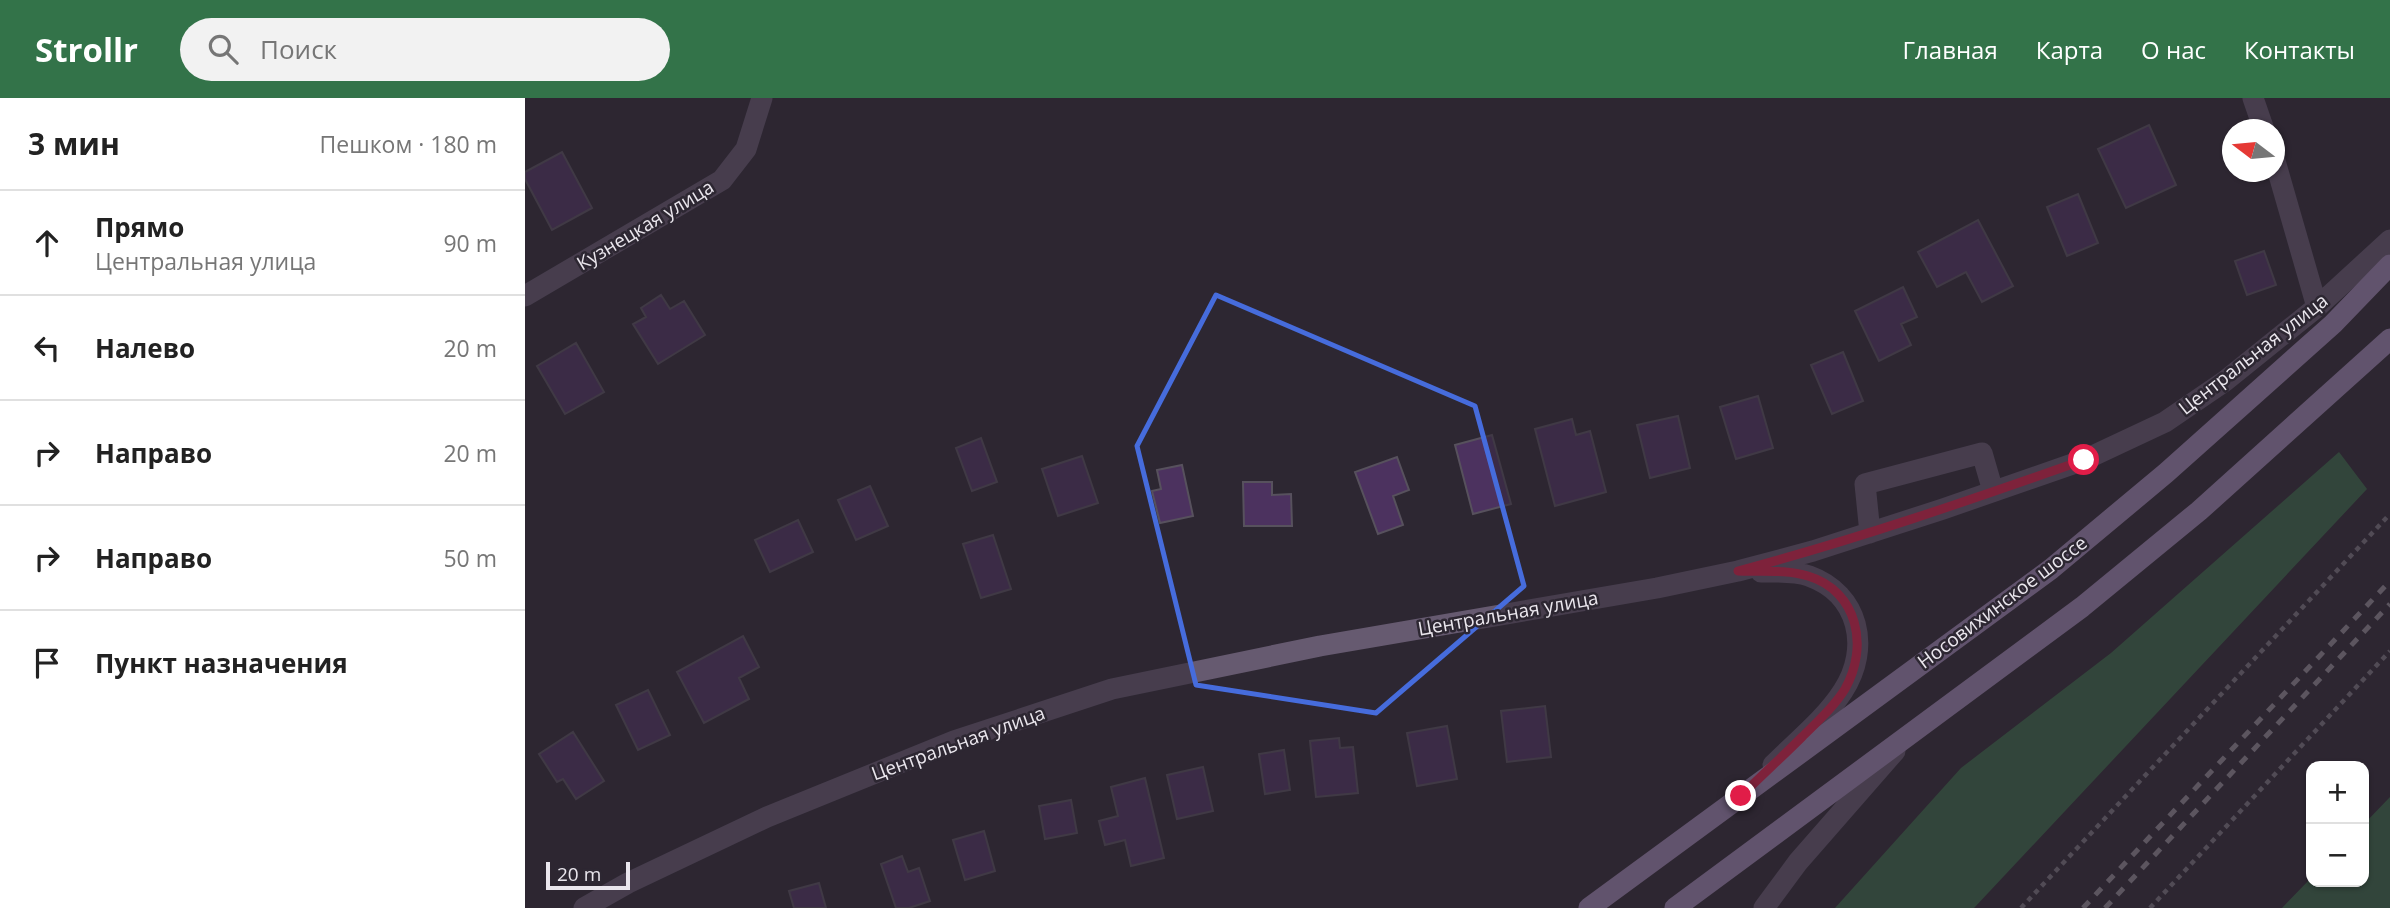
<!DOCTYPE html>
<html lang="ru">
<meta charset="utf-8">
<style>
:root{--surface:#fff;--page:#f2f2f2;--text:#222;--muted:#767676;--line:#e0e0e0;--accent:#337349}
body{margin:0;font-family:"Open Sans",sans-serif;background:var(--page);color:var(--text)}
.controls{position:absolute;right:21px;bottom:21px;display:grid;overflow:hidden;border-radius:14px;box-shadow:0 2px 5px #0004}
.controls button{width:63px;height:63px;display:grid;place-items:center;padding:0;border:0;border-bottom:2px solid var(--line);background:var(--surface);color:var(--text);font:35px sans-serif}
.compass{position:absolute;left:1697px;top:21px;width:63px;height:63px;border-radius:50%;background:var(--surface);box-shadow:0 2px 5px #0004;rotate:286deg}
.scale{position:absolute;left:21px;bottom:18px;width:84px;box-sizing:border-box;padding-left:7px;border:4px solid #eae6ed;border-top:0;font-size:19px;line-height:24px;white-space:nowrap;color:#eae6ed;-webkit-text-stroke:5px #2d2732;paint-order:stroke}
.stop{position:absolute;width:21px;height:21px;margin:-16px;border:5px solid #e11d48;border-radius:50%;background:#fff}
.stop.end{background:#e11d48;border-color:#fff;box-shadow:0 2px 7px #0008}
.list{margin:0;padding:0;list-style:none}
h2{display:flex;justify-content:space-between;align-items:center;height:91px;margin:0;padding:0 28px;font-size:30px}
h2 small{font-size:23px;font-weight:400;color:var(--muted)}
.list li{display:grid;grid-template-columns:46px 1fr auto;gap:21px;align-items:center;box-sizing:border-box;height:105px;padding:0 28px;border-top:2px solid var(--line)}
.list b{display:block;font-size:26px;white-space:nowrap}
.list p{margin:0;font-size:23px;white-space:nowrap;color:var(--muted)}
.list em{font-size:23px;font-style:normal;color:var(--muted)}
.icon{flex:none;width:38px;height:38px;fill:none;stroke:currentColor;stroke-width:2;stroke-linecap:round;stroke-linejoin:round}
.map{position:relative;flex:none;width:1865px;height:810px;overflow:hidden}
header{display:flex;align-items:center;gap:42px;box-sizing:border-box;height:98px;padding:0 35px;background:var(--accent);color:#fff}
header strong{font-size:33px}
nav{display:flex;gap:38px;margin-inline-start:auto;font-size:24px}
.search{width:490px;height:63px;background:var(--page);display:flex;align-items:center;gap:18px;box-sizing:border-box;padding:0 24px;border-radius:38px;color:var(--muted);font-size:26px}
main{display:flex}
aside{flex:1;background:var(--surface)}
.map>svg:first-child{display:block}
.forest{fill:#396c47}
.building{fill:#4c325f;stroke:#57515d;stroke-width:2}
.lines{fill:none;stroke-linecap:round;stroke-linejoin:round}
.path{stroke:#7d7882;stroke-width:4.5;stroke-dasharray:5 5;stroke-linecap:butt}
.minor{stroke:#665a70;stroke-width:21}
.major{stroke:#a189b5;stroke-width:21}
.rail{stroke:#948f98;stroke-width:5;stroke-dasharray:9 9;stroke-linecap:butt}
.route{stroke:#e11d48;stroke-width:9}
.marked{fill:none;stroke:#466cdc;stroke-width:5;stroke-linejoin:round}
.labels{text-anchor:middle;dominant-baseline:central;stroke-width:5;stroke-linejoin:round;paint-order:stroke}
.street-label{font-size:19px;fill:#eae6ed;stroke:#2d2732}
</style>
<header>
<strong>Strollr</strong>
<div class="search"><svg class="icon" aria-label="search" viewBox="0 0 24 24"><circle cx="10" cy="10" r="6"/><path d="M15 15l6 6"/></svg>Поиск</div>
<nav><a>Главная</a><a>Карта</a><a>О нас</a><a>Контакты</a></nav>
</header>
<main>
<aside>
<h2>3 мин<small>Пешком · 180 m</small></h2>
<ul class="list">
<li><svg class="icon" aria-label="ahead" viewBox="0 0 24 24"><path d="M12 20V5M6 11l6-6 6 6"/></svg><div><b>Прямо</b><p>Центральная улица</p></div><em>90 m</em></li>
<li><svg class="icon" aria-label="left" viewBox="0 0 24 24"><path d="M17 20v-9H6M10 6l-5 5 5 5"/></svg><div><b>Налево</b></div><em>20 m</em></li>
<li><svg class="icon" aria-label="right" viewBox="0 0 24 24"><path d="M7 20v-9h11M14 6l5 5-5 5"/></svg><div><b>Направо</b></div><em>20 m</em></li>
<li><svg class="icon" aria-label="right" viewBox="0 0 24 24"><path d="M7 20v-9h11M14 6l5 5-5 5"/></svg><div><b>Направо</b></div><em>50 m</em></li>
<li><svg class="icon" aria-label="arrive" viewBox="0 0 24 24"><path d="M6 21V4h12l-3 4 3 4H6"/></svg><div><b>Пункт назначения</b></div></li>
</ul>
</aside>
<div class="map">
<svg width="1865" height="810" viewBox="0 0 1865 810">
<rect width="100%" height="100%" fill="#2d2732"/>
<path class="forest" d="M 1814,354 L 1842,391 L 1449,810 L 1310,810 L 1436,670 L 1586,555 Z
M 1865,699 L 1865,810 L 1757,810 L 1786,780 L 1786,784 L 1839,784 L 1839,726 Z"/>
<path class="building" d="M 1624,27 L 1651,87 L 1601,110 L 1573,51 Z
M 37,54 L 67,110 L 27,132 L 0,81 L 0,74 Z
M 1553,96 L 1573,145 L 1542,158 L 1522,109 Z
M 1453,122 L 1488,188 L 1457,204 L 1441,174 L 1412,189 L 1393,154 Z
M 1739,153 L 1751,187 L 1722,197 L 1710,163 Z
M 1378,189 L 1392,219 L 1376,226 L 1386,247 L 1354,263 L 1330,213 Z
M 136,197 L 145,211 L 159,203 L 180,237 L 133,266 L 108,226 L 121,219 L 116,210 Z
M 51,245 L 79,294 L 40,316 L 12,268 Z
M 1318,254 L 1338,303 L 1307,316 L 1286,267 Z
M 1233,298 L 1248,350 L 1211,361 L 1195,309 Z
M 1153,318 L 1165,370 L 1125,380 L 1112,327 Z
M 1047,321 L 1051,337 L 1065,333 L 1081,394 L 1030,408 L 1010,331 Z
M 967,337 L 986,406 L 948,416 L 930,347 Z
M 456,340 L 472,384 L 447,393 L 431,350 Z
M 557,358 L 573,405 L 533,418 L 517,371 Z
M 872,359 L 884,392 L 868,398 L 878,427 L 853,436 L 830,374 Z
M 657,367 L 668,418 L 635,425 L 627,393 L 636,391 L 632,372 Z
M 718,384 L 747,384 L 747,397 L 766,396 L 767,428 L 719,428 Z
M 345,388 L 363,428 L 331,442 L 313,402 Z
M 273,422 L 288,454 L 245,474 L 230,442 Z
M 468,437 L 486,491 L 456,500 L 438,446 Z
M 218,538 L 234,569 L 214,580 L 224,601 L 179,625 L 152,574 Z
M 123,592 L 145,637 L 113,652 L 91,607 Z
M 1020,608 L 1026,659 L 982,664 L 976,613 Z
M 922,628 L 932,681 L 892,688 L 882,635 Z
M 48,634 L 79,683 L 51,701 L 38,681 L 32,684 L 14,656 Z
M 814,640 L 815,650 L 828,649 L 833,695 L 791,699 L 785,643 Z
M 759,652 L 765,692 L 740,696 L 734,656 Z
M 678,669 L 688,713 L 652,721 L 642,677 Z
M 620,680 L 639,760 L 606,768 L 600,742 L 580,747 L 574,723 L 593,718 L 586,689 Z
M 546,702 L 552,735 L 520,741 L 514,708 Z
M 459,733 L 470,773 L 440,782 L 428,742 Z
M 377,758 L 383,774 L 394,770 L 405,803 L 384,810 L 371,810 L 356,766 Z
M 294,785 L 301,810 L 269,810 L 264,793 Z"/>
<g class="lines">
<path class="path" d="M 1496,810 L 1865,416
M 1625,810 L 1865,553"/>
<path class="minor" d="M 1728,0 L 1739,32
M 1750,63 L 1792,209
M 0,198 L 197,82 L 221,51 L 237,0
M 1345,435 L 1340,386 L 1457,355 L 1468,393
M 1236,474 C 1252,474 1269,473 1284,478 C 1334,496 1346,550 1318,593 C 1300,621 1272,643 1248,667
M 59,810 L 103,785 L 242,719 L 429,643 L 587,591 L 795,548 L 1132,490 L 1213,473 L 1288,453 L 1418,411 L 1559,362 L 1640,324 L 1700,283 L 1792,209 L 1865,142
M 1239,810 L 1273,764 L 1370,653"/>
<path class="major" d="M 1064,810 L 1526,471 L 1641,375 L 1808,226 L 1865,167
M 1150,810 L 1557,509 L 1674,413 L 1865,241"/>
<path class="rail" d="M 1558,810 L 1865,483
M 1580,810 L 1865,506"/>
</g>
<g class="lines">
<path class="route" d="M 1216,698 C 1236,678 1257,659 1277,639 C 1292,624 1309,609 1320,591 C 1344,549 1333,493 1283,478 C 1261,471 1235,474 1213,473 C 1330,442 1445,402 1559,362"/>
</g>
<path d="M0 0H1865V810H0ZM 691,197 L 950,308 L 999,488 L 851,615 L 671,587 L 612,348 Z" fill="#2d2732" fill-opacity=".55" fill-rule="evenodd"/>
<path class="marked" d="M 691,197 L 950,308 L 999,488 L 851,615 L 671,587 L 612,348 Z"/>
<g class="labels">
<g class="street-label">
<text transform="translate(120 127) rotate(-31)">Кузнецкая улица</text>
<text transform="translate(1728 256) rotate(-38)">Центральная улица</text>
<text transform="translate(1477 504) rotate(-37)">Носовихинское шоссе</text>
<text transform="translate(983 515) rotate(-10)">Центральная улица</text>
<text transform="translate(433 645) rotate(-20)">Центральная улица</text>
</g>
</g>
</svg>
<div class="controls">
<button>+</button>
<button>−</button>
</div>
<svg class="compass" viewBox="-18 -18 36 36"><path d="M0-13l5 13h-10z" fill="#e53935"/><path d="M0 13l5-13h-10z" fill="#767676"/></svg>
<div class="scale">20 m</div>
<div class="stop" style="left:1559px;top:362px"></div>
<div class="stop end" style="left:1216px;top:698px"></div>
</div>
</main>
